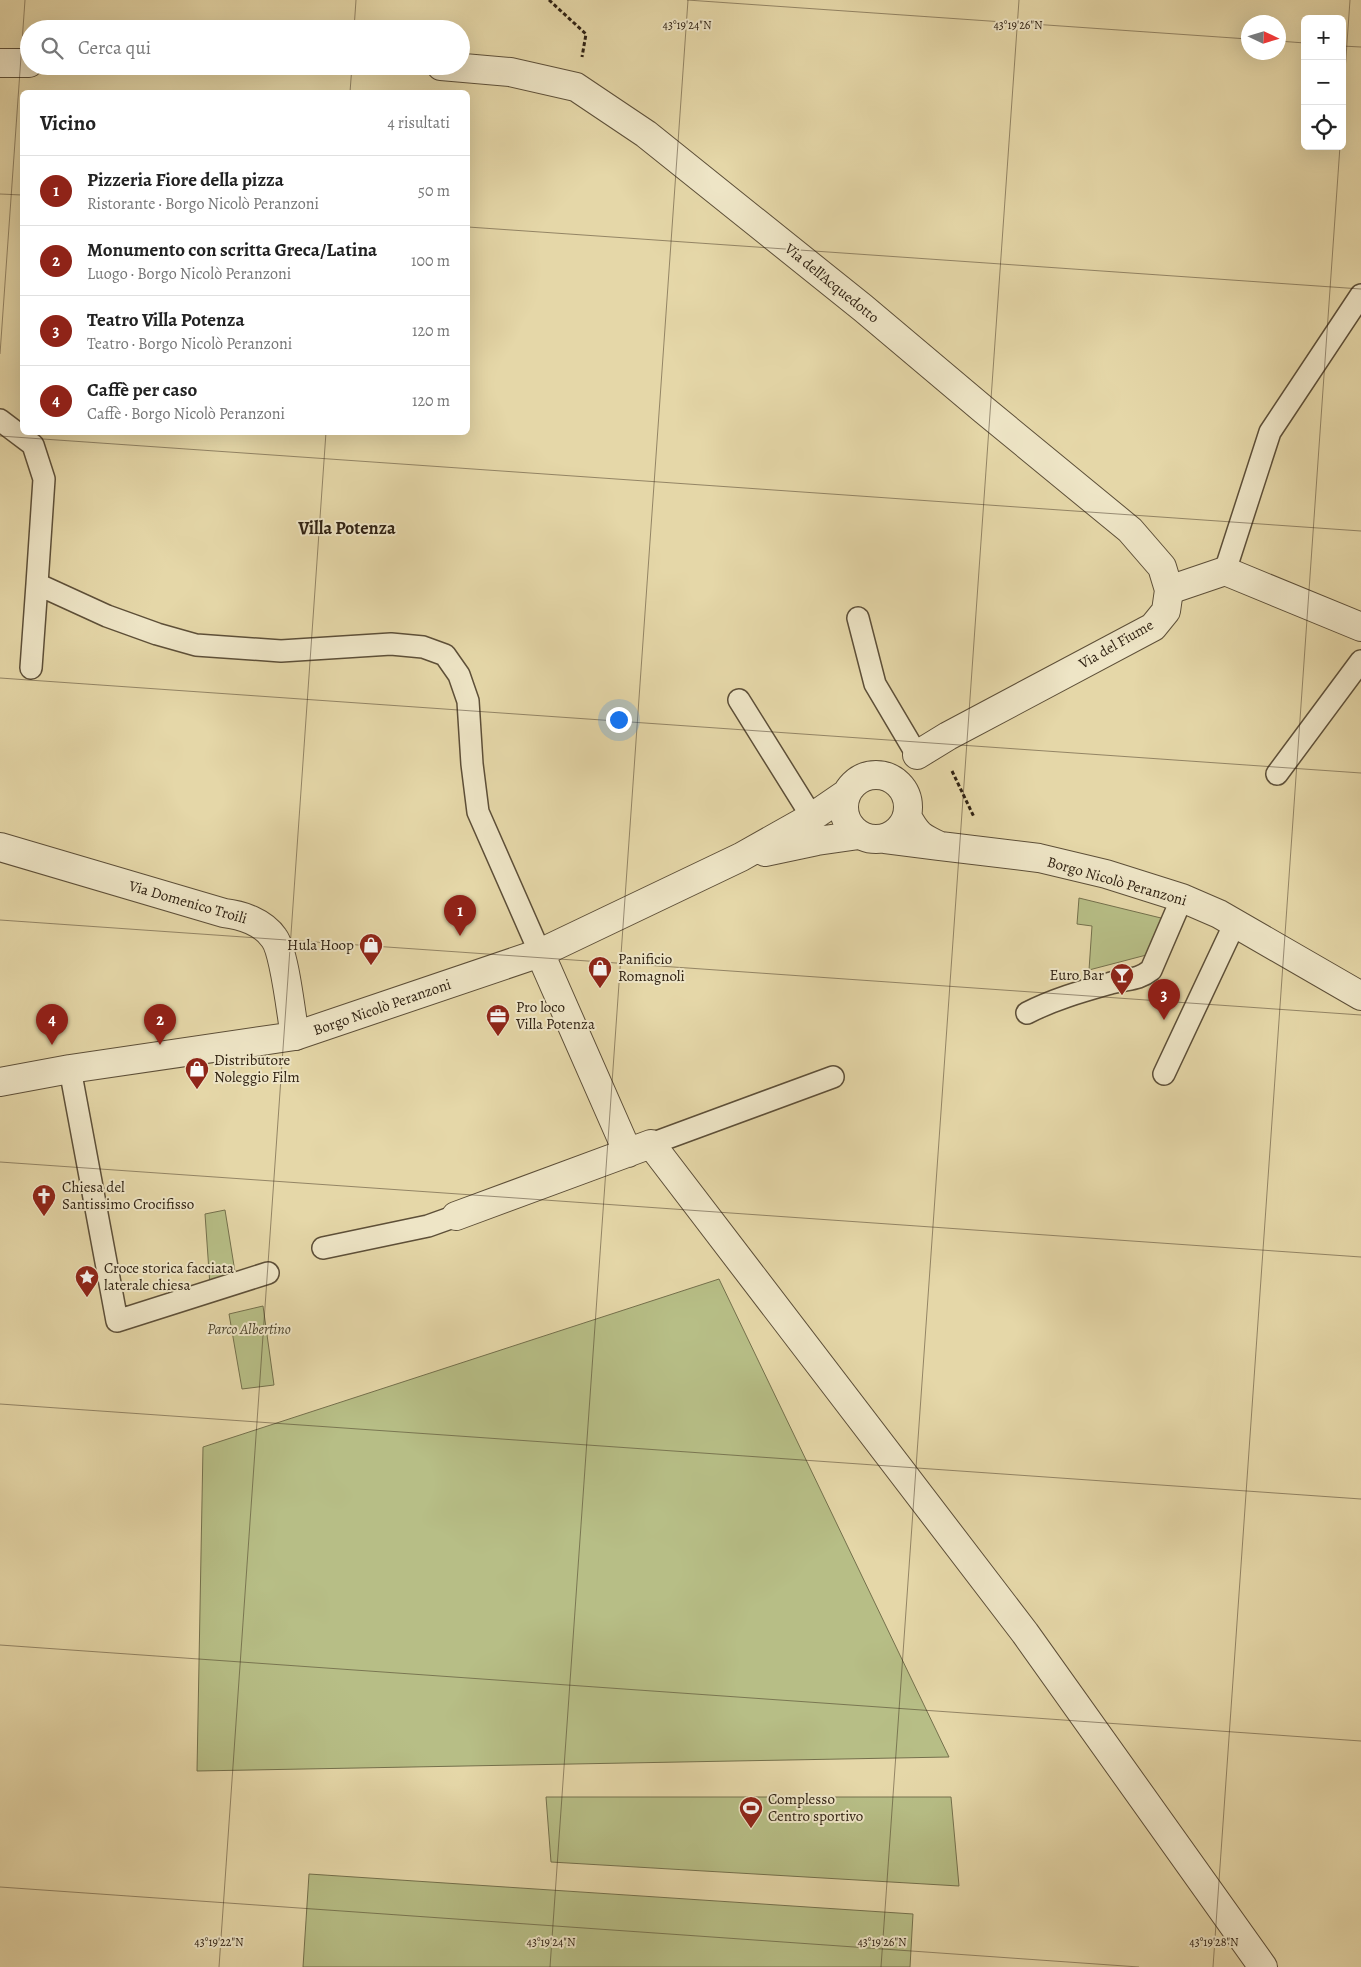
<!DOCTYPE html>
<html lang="it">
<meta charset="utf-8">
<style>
:root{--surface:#fff;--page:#f6f6f6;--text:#222;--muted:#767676;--line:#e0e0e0;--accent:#8f2418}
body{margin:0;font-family:Alegreya,serif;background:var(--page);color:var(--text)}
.controls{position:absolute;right:15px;top:15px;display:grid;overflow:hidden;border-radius:8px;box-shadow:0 5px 20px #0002}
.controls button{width:45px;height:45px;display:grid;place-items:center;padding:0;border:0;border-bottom:1px solid var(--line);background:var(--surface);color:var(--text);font:25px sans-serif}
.compass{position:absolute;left:1241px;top:15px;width:45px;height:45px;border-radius:50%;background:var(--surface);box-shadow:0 5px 20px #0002;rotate:94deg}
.you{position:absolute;left:618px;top:719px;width:18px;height:18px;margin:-12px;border:4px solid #fff;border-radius:50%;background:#1a73e8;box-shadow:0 0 0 8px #1a73e833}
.badge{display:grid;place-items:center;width:32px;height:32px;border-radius:50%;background:var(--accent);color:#fff;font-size:16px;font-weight:700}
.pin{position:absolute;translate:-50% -41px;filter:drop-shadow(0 1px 2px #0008)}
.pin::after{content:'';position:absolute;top:26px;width:18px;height:15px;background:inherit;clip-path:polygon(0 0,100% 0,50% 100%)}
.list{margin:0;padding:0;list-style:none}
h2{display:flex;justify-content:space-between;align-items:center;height:65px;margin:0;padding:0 20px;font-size:21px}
h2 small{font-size:16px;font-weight:400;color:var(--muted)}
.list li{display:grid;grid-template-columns:32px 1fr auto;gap:15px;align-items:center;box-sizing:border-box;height:70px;padding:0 20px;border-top:1px solid var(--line)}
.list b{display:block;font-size:19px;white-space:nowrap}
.list p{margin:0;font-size:16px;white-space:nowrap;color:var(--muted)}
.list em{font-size:16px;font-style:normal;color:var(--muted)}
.icon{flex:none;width:28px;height:28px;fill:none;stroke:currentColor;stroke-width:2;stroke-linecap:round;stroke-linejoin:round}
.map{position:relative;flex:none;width:1361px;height:1967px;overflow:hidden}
.search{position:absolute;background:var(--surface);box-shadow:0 5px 20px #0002;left:20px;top:20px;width:450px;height:55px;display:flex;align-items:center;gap:12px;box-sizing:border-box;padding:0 18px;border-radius:28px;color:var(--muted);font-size:19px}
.panel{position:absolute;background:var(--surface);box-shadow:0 5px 20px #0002;left:20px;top:90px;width:450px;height:345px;border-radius:8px}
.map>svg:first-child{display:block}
.green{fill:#b7be86;stroke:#74704c}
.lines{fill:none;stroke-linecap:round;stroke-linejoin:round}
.service-casing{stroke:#5d4f38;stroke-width:24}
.minor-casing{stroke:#5d4f38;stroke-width:30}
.tertiary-casing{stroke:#5d4f38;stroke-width:30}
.path{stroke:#302213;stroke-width:3;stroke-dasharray:4 2.5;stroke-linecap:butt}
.service{stroke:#eee5c6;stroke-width:21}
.minor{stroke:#eee5c6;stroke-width:28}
.tertiary{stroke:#eee5c6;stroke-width:28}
.ticks{fill:none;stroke:#302213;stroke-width:1;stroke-opacity:0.45}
.labels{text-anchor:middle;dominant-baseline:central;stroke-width:4;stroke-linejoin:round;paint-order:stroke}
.street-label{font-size:15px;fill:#302213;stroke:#eee5c6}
.poi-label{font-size:15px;fill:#302213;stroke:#eee5c6;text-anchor:start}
.park-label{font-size:15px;font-style:italic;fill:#524930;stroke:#eee5c6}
.quarter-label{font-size:18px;font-weight:bold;fill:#302213;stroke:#eee5c6}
.ticks-label{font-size:12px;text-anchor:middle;fill:#302213;stroke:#eee5c6;stroke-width:4;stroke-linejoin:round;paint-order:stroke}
</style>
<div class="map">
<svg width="1361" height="1967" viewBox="0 0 1361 1967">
<rect width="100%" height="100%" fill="#e5d7a8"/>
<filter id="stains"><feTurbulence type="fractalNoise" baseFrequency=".004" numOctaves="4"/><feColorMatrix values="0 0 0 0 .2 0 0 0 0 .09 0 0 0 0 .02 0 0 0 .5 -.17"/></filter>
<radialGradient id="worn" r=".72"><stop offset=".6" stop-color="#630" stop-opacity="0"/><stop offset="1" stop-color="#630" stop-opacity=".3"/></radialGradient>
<path class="green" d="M 1079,898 L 1161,918 L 1154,953 L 1089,970 L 1092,926 L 1077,924 Z
M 225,1210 L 236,1278 L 210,1286 L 205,1214 Z
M 719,1279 L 949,1757 L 197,1771 L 203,1447 Z
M 263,1306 L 274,1385 L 242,1389 L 229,1314 Z
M 546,1797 L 951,1797 L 959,1886 L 551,1862 Z
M 309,1874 L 913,1914 L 910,1967 L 303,1967 Z"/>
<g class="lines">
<g class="service-casing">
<path id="service" d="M 0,420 L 33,445 L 44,479 L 37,584 L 107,616 L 157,634 L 196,645 L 281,651 L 391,644 L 423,647 L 445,655 L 459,675 L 468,701 L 472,764 L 478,812 L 540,953
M 1225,571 L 1270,432 L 1361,295
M 858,618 L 875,684 L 917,755
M 31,668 L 37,584
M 739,700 L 812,817
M 1277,774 L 1361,661
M 1027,1013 C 1054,999 1083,991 1111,983 C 1128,978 1137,981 1151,970 L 1182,898
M 70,1069 L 117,1321 L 268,1273
M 1164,1074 L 1235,923
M 651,1144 L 833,1077
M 323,1248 L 428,1226 L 456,1216"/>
</g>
<g class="minor-casing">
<path id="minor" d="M 1169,590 L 1225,571 L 1361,627
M 0,847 L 224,913 C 242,915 263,922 274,938 C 285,953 291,1015 295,1036
M 540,953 L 628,1153
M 456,1216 L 651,1144 L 1025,1633 L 1263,1967"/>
</g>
<g class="tertiary-casing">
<path id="tertiary" d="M 0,63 L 29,63
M 441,66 L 510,72 L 576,87 L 646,134 L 863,308 L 984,410 L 1130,530 L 1162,567 L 1169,590 L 1166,611 L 1153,627 L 948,736 L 917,755
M844 807a32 32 0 1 1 64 0a32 32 0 1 1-64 0Z
M 885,839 L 940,846 C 921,837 917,835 907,816
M 940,846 L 1039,858 L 1106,874 L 1182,898 L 1219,914 L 1361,996
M 765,852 L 817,841 L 859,835
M 0,1082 L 70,1069 L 295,1036 L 540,953 L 741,857 L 812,817 L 847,793"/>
</g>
<path class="path" d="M 549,0 L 586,34 L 582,57
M 952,771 L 974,817"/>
<use href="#service" class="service"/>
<use href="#minor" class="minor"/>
<use href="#tertiary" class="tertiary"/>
</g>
<path class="ticks" d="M 687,0 L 1248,39M 354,29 L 356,0M 1278,41 L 1305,43M 1342,46 L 1361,47M 350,92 L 352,66M 1342,114 L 1350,0M 0,194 L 22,195M 468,227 L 1361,289M 0,354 L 25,0M 0,436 L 1361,531M 0,678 L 1361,773M 0,920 L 1361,1015M 0,1162 L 1361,1257M 0,1404 L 1361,1499M 0,1645 L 1361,1741M 0,1887 L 1139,1967M 219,1967 L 326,432M 550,1967 L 688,0M 881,1967 L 1019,0M 1213,1967 L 1340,146"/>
<defs>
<g id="shop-pin" transform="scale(1.25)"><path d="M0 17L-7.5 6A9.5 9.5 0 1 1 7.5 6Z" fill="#8f2418" stroke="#eee5c6"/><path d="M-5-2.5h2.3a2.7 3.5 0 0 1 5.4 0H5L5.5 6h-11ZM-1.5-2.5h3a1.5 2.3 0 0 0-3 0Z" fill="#fff"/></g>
<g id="bar-pin" transform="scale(1.25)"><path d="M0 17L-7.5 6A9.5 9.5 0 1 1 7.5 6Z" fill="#8f2418" stroke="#eee5c6"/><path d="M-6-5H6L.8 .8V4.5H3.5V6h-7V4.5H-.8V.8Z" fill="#fff"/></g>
<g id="office-pin" transform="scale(1.25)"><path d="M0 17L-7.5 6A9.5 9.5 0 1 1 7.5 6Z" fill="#8f2418" stroke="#eee5c6"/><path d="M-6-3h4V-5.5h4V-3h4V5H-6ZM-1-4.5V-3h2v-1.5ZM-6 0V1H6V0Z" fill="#fff"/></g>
<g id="church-pin" transform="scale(1.25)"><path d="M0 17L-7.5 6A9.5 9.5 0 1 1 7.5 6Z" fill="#8f2418" stroke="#eee5c6"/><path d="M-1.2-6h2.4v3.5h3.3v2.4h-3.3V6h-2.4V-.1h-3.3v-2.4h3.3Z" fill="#fff"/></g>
<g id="sight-pin" transform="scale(1.25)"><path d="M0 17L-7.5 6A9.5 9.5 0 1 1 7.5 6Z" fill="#8f2418" stroke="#eee5c6"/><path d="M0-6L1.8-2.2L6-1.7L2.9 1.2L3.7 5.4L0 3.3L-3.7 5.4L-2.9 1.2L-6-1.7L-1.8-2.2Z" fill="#fff"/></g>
<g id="stadium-pin" transform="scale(1.25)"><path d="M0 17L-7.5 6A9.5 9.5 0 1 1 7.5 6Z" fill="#8f2418" stroke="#eee5c6"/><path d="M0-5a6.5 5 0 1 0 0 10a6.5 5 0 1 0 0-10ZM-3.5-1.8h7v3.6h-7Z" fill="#fff"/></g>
</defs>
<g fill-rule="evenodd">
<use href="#shop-pin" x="371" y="945"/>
<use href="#shop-pin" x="600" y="968"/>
<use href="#bar-pin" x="1122" y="975"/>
<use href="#office-pin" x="498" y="1016"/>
<use href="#shop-pin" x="197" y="1069"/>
<use href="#church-pin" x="44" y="1196"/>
<use href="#sight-pin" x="87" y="1277"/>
<use href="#stadium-pin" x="751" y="1808"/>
</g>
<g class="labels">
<g class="street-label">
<text transform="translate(832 283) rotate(39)">Via dell'Acquedotto</text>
<text transform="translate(1116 644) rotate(-30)">Via del Fiume</text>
<text transform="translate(1117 881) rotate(16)">Borgo Nicolò Peranzoni</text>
<text transform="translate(188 902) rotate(16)">Via Domenico Troili</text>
<text transform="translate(382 1007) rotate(-19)">Borgo Nicolò Peranzoni</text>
</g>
<g class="poi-label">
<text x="354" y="945" text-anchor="end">Hula Hoop</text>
<text x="618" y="959">Panificio<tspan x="618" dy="17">Romagnoli</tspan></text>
<text x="1104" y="975" text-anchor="end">Euro Bar</text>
<text x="516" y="1007">Pro loco<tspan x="516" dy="17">Villa Potenza</tspan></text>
<text x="214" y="1060">Distributore<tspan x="214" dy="17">Noleggio Film</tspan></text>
<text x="62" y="1187">Chiesa del<tspan x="62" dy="17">Santissimo Crocifisso</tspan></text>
<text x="104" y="1268">Croce storica facciata<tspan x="104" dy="17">laterale chiesa</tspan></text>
<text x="768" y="1799">Complesso<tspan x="768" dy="17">Centro sportivo</tspan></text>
</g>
<g class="park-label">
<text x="249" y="1329">Parco Albertino</text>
</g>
<g class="quarter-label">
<text x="347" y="528">Villa Potenza</text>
</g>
</g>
<g class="ticks-label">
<text x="687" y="29">43°19'24"N</text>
<text x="1018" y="29">43°19'26"N</text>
<text x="219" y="1946">43°19'22"N</text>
<text x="551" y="1946">43°19'24"N</text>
<text x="882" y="1946">43°19'26"N</text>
<text x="1214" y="1946">43°19'28"N</text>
</g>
<rect width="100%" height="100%" filter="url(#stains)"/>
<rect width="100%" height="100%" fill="url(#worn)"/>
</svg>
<div class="controls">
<button>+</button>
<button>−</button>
<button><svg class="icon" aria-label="locate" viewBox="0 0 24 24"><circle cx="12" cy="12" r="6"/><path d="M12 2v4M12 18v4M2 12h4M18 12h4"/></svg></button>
</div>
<svg class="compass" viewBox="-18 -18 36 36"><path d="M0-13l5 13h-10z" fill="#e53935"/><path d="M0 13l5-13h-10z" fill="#767676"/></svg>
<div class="you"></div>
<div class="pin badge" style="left:460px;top:936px">1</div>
<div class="pin badge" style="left:160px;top:1045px">2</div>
<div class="pin badge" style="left:1164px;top:1020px">3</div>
<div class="pin badge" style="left:52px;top:1045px">4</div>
<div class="search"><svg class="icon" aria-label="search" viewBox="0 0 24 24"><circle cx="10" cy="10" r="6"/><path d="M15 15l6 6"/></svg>Cerca qui</div>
<section class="panel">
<h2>Vicino<small>4 risultati</small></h2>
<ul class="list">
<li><span class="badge">1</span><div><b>Pizzeria Fiore della pizza</b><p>Ristorante · Borgo Nicolò Peranzoni</p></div><em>50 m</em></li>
<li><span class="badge">2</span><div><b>Monumento con scritta Greca/Latina</b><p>Luogo · Borgo Nicolò Peranzoni</p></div><em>100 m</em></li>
<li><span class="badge">3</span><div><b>Teatro Villa Potenza</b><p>Teatro · Borgo Nicolò Peranzoni</p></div><em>120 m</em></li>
<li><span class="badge">4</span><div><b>Caffè per caso</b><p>Caffè · Borgo Nicolò Peranzoni</p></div><em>120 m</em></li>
</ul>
</section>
</div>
